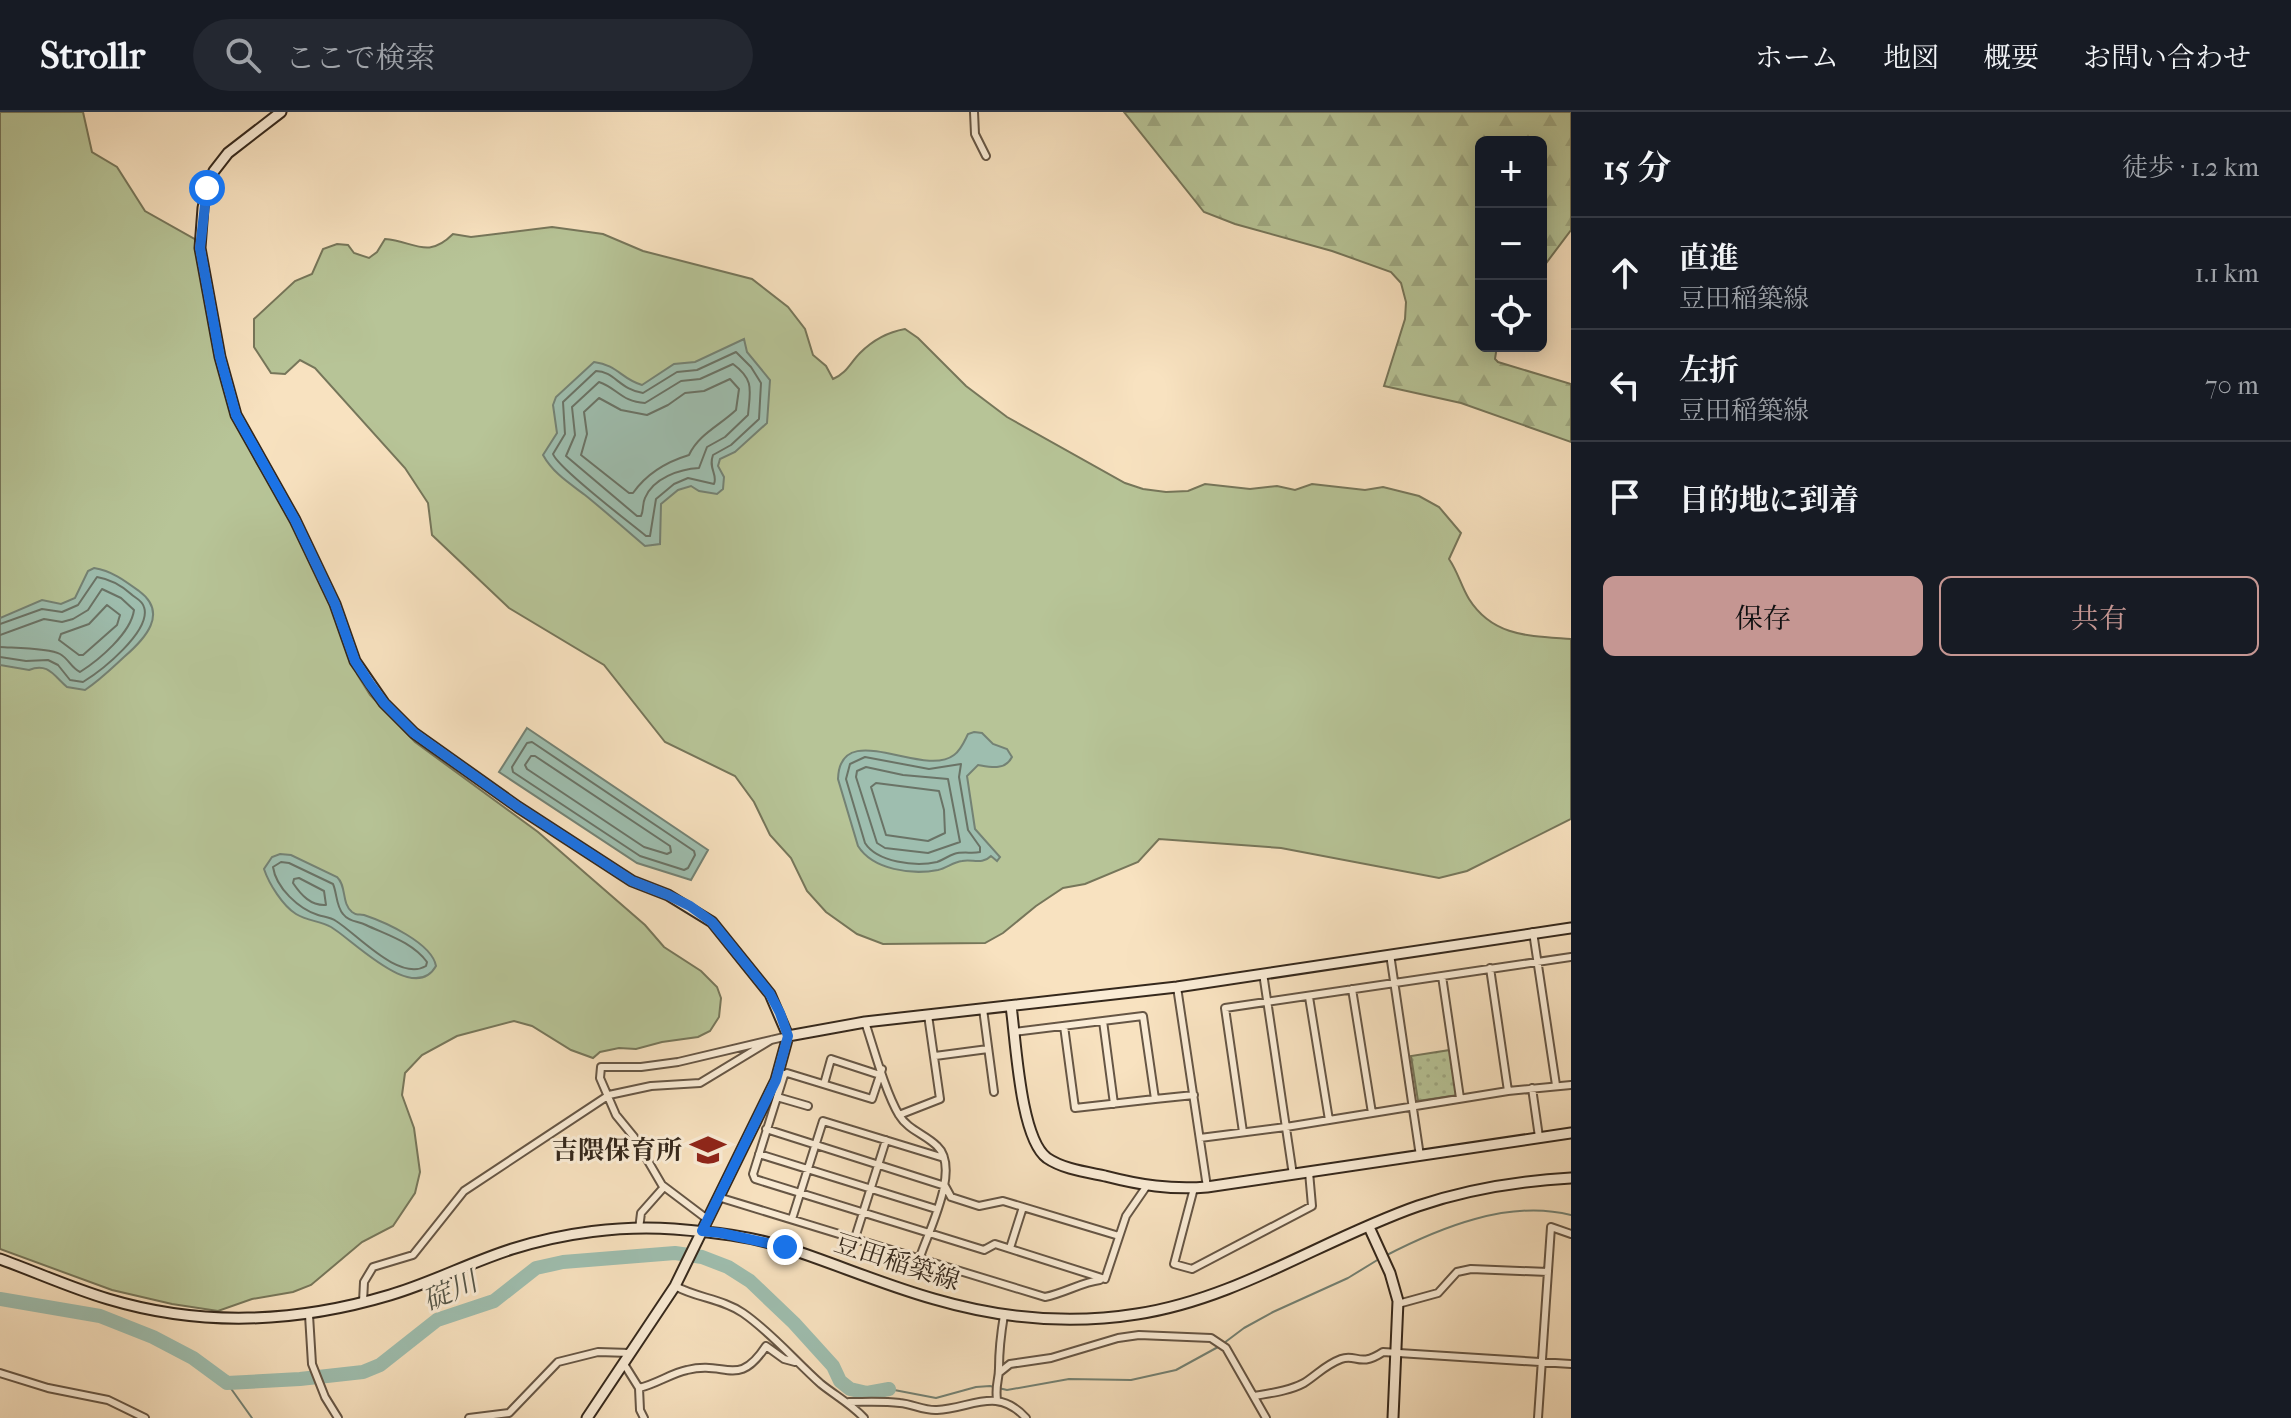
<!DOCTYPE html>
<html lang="ja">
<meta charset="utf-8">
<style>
:root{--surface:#171b24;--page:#242831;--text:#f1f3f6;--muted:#9ea1a6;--line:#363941;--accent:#c59692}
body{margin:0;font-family:"IM FELL French Canon","Noto Serif JP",serif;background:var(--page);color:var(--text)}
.controls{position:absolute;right:24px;top:24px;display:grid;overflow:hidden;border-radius:12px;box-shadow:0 4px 20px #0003}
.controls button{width:72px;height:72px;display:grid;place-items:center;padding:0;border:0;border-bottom:2px solid var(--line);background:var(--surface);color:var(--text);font:40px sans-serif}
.stop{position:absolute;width:24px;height:24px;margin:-18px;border:6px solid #1a73e8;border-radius:50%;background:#fff}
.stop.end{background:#1a73e8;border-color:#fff;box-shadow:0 2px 8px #0008}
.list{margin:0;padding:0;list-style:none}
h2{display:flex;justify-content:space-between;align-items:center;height:104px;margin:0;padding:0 32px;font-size:34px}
h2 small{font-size:26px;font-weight:400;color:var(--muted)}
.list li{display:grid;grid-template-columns:52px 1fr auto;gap:24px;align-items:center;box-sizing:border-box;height:112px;padding:0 32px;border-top:2px solid var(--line)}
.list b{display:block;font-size:30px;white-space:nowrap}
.list p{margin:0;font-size:26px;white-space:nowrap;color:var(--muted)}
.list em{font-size:26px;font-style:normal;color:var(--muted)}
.actions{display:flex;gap:16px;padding:24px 32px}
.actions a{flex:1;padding:18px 0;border:2px solid var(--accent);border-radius:12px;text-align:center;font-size:28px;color:var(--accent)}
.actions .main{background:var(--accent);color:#111}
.icon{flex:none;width:44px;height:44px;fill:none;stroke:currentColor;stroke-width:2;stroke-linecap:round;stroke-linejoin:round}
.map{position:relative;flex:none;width:1571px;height:1306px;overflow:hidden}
header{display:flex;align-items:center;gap:48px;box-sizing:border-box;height:112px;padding:0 40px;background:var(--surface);border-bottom:2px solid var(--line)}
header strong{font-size:38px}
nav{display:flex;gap:44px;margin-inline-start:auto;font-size:28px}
.search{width:560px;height:72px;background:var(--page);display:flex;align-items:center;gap:20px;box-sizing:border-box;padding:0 28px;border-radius:44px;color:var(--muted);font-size:30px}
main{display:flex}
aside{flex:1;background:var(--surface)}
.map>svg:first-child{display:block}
.grass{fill:#b7c497;stroke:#76765a;stroke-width:2}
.forest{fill:url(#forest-firs);stroke:#76765a;stroke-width:2}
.park{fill:url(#park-dots);stroke:#76765a;stroke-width:2}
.water{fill:#9ebeaf;stroke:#748274;stroke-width:2}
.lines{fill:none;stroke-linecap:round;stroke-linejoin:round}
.shore{stroke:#6a7366;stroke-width:2}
.stream{stroke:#748274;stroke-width:2}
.river{stroke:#9ebeaf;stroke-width:14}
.street-casing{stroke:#665645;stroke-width:10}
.secondary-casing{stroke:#35281c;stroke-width:13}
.street{stroke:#faecd6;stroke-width:6}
.secondary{stroke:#faecd6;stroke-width:9}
.route{stroke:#1a73e8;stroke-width:10}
.labels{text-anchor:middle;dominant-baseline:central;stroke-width:6;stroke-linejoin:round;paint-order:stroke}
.poi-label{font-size:26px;font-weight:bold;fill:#35281c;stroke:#faecd6;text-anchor:end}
.street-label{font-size:26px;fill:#35281c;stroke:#faecd6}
.water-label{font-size:28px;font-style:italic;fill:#545548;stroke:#faecd6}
</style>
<header>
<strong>Strollr</strong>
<div class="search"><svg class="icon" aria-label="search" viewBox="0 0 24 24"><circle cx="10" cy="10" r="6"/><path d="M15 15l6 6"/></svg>ここで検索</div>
<nav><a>ホーム</a><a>地図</a><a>概要</a><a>お問い合わせ</a></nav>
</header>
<main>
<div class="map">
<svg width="1571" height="1306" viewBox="0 0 1571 1306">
<defs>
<pattern id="forest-firs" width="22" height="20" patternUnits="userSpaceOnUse" patternTransform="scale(2)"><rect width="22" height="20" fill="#b7c497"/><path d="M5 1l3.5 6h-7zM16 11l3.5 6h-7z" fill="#9ea882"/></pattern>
<pattern id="park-dots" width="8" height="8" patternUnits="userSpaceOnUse" patternTransform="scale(2)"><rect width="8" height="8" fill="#b7c497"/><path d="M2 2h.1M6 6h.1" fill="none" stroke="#9ea882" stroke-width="1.8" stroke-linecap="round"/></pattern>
</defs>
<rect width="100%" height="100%" fill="#f8e2c0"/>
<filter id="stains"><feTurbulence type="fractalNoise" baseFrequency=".0025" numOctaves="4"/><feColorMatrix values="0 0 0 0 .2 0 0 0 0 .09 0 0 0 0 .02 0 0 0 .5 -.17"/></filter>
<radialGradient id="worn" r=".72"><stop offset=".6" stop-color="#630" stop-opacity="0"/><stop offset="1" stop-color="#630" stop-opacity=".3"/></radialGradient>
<path class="grass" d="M 0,0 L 83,0 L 92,40 L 117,55 L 145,99 L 198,129 L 233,303 L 256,350 L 295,413 L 334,496 L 357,562 L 370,583 L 415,630 L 538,720 L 645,813 L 664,835 L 701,859 L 717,875 L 721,886 L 719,905 L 710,919 L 698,925 L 662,930 L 636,937 L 619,936 L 600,940 L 593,946 L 571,938 L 532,914 L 514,909 L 457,924 L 422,943 L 405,961 L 402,983 L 414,1016 L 420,1060 L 415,1081 L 393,1114 L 362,1130 L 311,1173 L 293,1180 L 252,1187 L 218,1199 L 172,1192 L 112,1178 L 0,1137 Z
M 552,115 L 603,122 L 643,139 L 752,167 L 788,195 L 805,217 L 813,243 L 826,254 L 833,267 C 847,261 850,251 860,241 C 873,228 888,220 905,217 L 918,226 L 966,274 L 1007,305 L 1125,371 L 1143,377 L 1166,380 L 1188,379 L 1205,372 L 1250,377 L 1277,374 L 1295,378 L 1312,372 L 1365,378 L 1383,375 L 1419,384 L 1439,395 L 1461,421 L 1449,447 C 1458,460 1461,474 1469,487 C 1493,525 1530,524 1571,527 L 1571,707 L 1467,759 L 1439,766 L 1281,736 L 1159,727 L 1138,750 L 1085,772 L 1063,776 L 1036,794 L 1003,821 L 985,831 L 883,832 L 857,822 L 826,800 L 807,779 L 791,746 L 770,723 L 754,690 L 735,664 L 665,630 L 604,553 L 509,496 L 432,423 L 428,391 L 405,356 L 315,256 L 300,248 L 285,262 L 271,261 L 254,235 L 254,207 L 295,169 L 312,162 L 323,137 L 337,132 L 348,133 L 354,141 L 369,146 L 377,140 L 385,127 C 414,129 427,148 453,122 L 471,125 Z"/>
<path class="forest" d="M 1124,0 L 1571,0 L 1571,118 L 1541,158 L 1541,30 L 1481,30 L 1481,234 L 1497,234 L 1495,247 L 1498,250 L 1571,272 L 1571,330 L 1461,291 L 1384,274 L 1405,207 L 1406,190 L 1401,171 L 1391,160 L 1332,139 L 1235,112 L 1204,100 Z"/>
<path class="park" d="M 1450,938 L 1458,983 L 1418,989 L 1411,944 Z"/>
<path class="water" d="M 744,227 L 747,240 L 770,268 L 767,311 L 735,340 L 720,347 L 718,354 L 724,365 L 723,377 L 717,382 L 699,379 L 691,374 L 678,378 L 661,392 L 660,432 L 645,434 C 625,417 606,400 585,383 C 569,371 553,361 543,343 L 557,321 L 553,293 L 556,285 L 594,250 C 618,253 621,267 642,273 L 674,252 L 695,250 Z
M 94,456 C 112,459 124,468 139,479 C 169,501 145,527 124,545 C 111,557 100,568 85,578 L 67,575 C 54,564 48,550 29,558 L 0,553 L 0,506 L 42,488 L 61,492 L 75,486 L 88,459 Z
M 527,616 L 708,738 L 691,768 L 637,751 L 499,660 Z
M 974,620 L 982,621 L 993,632 L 1007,637 L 1012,645 C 1005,659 990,655 978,653 L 967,664 L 975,717 L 1000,745 L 997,749 L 991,744 C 982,753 973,747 962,749 C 953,750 947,756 938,758 C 912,763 873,758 858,734 L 838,667 C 840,605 923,667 954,643 C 961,638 964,630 968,622 Z
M 280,742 L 291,743 L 337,765 C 347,774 341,791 352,800 C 359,805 356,801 364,803 C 385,810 432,831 436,854 C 414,893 352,827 331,815 C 321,809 307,809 296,802 C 283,794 269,772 264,757 L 272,745 Z"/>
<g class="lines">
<path class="shore" d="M 736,240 L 751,255 L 761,271 L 759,307 L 731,333 L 713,343 C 708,357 718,362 714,372 L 688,366 L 674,372 L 656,387 L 650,424 L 646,424 C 629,410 558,356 553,342 L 565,322 L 563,290 L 596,259 C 614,259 620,278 643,281 L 677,260 L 697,258 Z
M 733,252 C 755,268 750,279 748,303 L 725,325 L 707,335 L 699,356 C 680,357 653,366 645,386 C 642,392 644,398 641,404 L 637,404 L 566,344 L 575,323 L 572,295 L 599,270 C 617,276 622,290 645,291 L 681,269 L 700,267 Z
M 730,267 L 739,277 L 736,298 C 719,314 699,322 689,343 C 666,350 647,361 633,381 L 629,381 L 581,343 L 587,322 L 584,300 L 599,286 L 621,298 L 647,303 L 668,293 L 685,281 L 704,279 Z
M 107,493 L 120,503 L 117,513 L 83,543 L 79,543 L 59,528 L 61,522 L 89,512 Z
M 0,512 L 42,497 L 62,500 L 78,493 L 97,465 C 109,467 122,474 131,482 C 135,486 142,488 144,495 C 152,519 101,559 83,570 L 70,568 L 58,553 L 48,548 L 26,549 L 0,545
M 0,523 L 44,507 L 62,510 L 73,507 L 88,498 L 102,477 L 121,486 L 134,498 C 131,521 99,548 80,560 C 71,556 69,547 60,542 C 49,536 14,536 0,535
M 532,630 L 694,739 L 695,743 L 688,756 L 684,758 L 640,744 L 513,660 L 512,655 L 527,631 Z
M 531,644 L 535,644 L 670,734 L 671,740 L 667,742 L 644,735 L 527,657 L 525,653 Z
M 865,645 L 929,657 L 961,652 L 959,665 L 968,718 L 980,735 L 980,740 C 972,742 963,739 954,742 C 948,744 943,748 937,750 C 915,755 877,750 865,731 L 846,667 L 850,652 Z
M 866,655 L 903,663 L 948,667 L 960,730 L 928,741 L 885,736 L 877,731 L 856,665 L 857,659 Z
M 876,671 L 939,679 L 944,698 L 945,721 L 928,729 L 886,723 L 871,675 Z
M 281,750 L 289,751 L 333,772 C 337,781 336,794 343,802 C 349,810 358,809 366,813 C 387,823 412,830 427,850 L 426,854 C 399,870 357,822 336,809 C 330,805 324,805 318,803 C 299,797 276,776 273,755 Z
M 299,766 L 324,779 L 326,793 C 311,794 301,783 293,771 L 294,767 Z"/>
<path class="stream" d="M 1385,1144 C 1439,1116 1509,1087 1571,1103
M 1224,1231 L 1244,1216 L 1273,1200 L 1348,1166 L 1379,1147
M 227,1271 L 252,1306
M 889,1277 L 936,1286 L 976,1275 L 990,1274 L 1007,1278 L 1069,1267 L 1131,1268 L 1176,1258 L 1218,1235"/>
<path class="river" d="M 0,1187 L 100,1204 L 153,1225 L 193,1246 L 227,1271 L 300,1267 L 363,1260 L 380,1253 L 437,1208 L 494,1189 L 536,1156 L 563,1150 L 675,1141 L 702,1145 L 728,1155 L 750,1169 L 794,1211 L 833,1254 L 840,1269 L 850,1277 L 867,1281 L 889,1277"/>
<g class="street-casing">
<path id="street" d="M 974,0 L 975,22 L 986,44
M 1533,820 L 1556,973
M 1390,842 L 1420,1044
M 1490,856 L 1508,979
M 1263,861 L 1293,1063
M 1442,864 L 1460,986
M 1177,875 L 1207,1075
M 1352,877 L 1372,1001
M 1309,885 L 1329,1008
M 983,897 L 994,980
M 1103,909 L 1114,992
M 865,910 C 874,937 885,979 899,1003 C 908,1018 925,1022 937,1034 C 961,1056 929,1118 920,1145
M 1014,920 L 1143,904 L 1155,987 L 1075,996 L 1064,914
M 935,944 L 988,937
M 779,959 L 784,963 L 753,1062 L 755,1067 L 984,1138 L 995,1132 L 1105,1167
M 784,963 L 787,961 L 872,987 L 882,957
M 824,972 L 831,947 L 880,963
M 1532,976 L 1539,1025
M 777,985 L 808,994
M 1155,987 L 1194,983
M 899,1003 L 940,987 L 928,903
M 766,1017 L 945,1074 L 951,1085 L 979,1094 L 1003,1089 L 1119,1124
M 1243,1020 L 1225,896 L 1571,845
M 1200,1026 L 1286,1015 L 1508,979 L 1571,973
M 759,1042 L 936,1097
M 1194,1076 L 1174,1152 L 1192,1157 L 1312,1094 L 1309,1060
M 718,1085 L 1045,1185 C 1065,1181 1082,1170 1100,1168
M 707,1107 L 662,1073 L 634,1025 L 616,1003 L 600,966 L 601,955 L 641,955 L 678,950 L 788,924
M 792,1107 L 823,1009 L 944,1046
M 639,1117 L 641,1101 L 664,1075
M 855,1126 L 886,1028
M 1010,1136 L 1023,1095
M 1105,1167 L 1126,1104 L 1146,1075
M 675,1174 C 697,1186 723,1187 743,1201 C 772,1221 795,1249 821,1272 C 836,1284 851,1292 864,1306
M 363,1190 L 364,1170 L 373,1155 L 413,1143 L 464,1079 L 609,983 L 651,974 L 700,971 L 771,928
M 1398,1192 L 1438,1181 L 1457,1160 L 1471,1157 L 1548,1160
M 309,1203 L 312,1252 L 325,1285 L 338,1306
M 624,1252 L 639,1276 L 640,1298 L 644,1306
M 1000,1260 L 1010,1252 L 1051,1246 L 1118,1226 L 1139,1223 L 1211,1226 L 1226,1236 L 1266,1306
M 0,1261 L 48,1276 L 108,1288 L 145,1306
M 639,1276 C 656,1272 672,1261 687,1258 C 726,1248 738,1277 766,1234 L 784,1247 L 795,1250
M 1254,1284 C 1271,1281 1289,1279 1304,1271 C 1318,1262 1325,1253 1341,1247 C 1356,1241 1359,1256 1383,1240 L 1571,1252
M 997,1288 C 995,1272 999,1269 999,1256 C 999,1238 1001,1221 1004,1203
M 849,1290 C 866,1290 883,1289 900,1291 C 912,1292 925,1299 937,1298 C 972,1296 997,1274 1026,1306
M 469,1306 L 509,1301 L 558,1250 L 598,1240 L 630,1241
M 1538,1306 L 1551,1115 L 1571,1122"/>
</g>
<g class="secondary-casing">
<path id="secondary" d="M 281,0 L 228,41 L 214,59 L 207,76 L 203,96 L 200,136 L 220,245 L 236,303 L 295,408 L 335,492 L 355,549 L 384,591 L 414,621 L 518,695 L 632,769 L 668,783 L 712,810 L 770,882 L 788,924 L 776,968 L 675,1174 L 587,1306
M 1011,894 C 1016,929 1020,1026 1047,1046 C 1063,1057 1086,1060 1105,1064 C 1140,1073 1171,1078 1207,1075 L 1571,1021
M 788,924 L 865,910 L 1177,875 L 1571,816
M 1369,1115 L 1390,1161 L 1398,1189 L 1393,1306
M 0,1147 C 36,1160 71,1176 108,1187 C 201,1215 296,1211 390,1183 C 431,1171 471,1150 512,1137 C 563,1121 621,1113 674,1117 C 713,1120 750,1124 787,1136 C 836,1152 884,1173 934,1187 C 999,1206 1069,1213 1137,1202 C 1237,1187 1323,1127 1418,1094 C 1468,1077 1519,1069 1571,1066"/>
</g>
<use href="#street" class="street"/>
<use href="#secondary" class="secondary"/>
</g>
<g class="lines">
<path class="route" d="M 207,76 L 200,136 L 220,245 L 236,303 L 295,408 L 335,492 L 355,549 L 370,572 L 384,591 L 414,621 L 518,695 L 632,769 L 668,783 L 690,794 L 712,810 L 770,882 L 780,901 L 788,924 L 776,968 L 702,1119 L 721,1121 L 785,1135"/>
</g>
<defs>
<g id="school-bare" transform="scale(2.76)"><path d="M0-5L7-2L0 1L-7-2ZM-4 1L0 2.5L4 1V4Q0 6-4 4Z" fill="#8f2418" stroke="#faecd6" stroke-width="2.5" paint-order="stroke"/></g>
</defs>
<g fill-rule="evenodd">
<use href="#school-bare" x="708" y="1038"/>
</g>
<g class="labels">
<g class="poi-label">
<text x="682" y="1038">吉隈保育所</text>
</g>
<g class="street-label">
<text transform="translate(897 1150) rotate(18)">豆田稲築線</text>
</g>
<g class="water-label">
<text transform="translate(450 1179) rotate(-24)">碇川</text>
</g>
</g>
<rect width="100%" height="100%" filter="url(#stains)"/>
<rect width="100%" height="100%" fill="url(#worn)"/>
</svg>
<div class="controls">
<button>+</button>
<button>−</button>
<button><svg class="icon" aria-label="locate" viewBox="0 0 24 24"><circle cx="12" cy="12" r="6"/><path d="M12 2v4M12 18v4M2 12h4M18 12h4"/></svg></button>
</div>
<div class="stop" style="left:207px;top:76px"></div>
<div class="stop end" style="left:785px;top:1135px"></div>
</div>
<aside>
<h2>15 分<small>徒歩 · 1.2 km</small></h2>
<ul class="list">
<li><svg class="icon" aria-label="ahead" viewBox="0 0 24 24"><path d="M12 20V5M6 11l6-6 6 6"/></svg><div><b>直進</b><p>豆田稲築線</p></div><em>1.1 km</em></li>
<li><svg class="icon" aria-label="left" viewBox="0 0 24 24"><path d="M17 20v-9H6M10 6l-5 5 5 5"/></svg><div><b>左折</b><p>豆田稲築線</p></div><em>70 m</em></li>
<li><svg class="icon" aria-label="arrive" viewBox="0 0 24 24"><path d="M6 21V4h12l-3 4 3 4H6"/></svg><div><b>目的地に到着</b></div></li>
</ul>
<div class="actions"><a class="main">保存</a><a>共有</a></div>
</aside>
</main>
